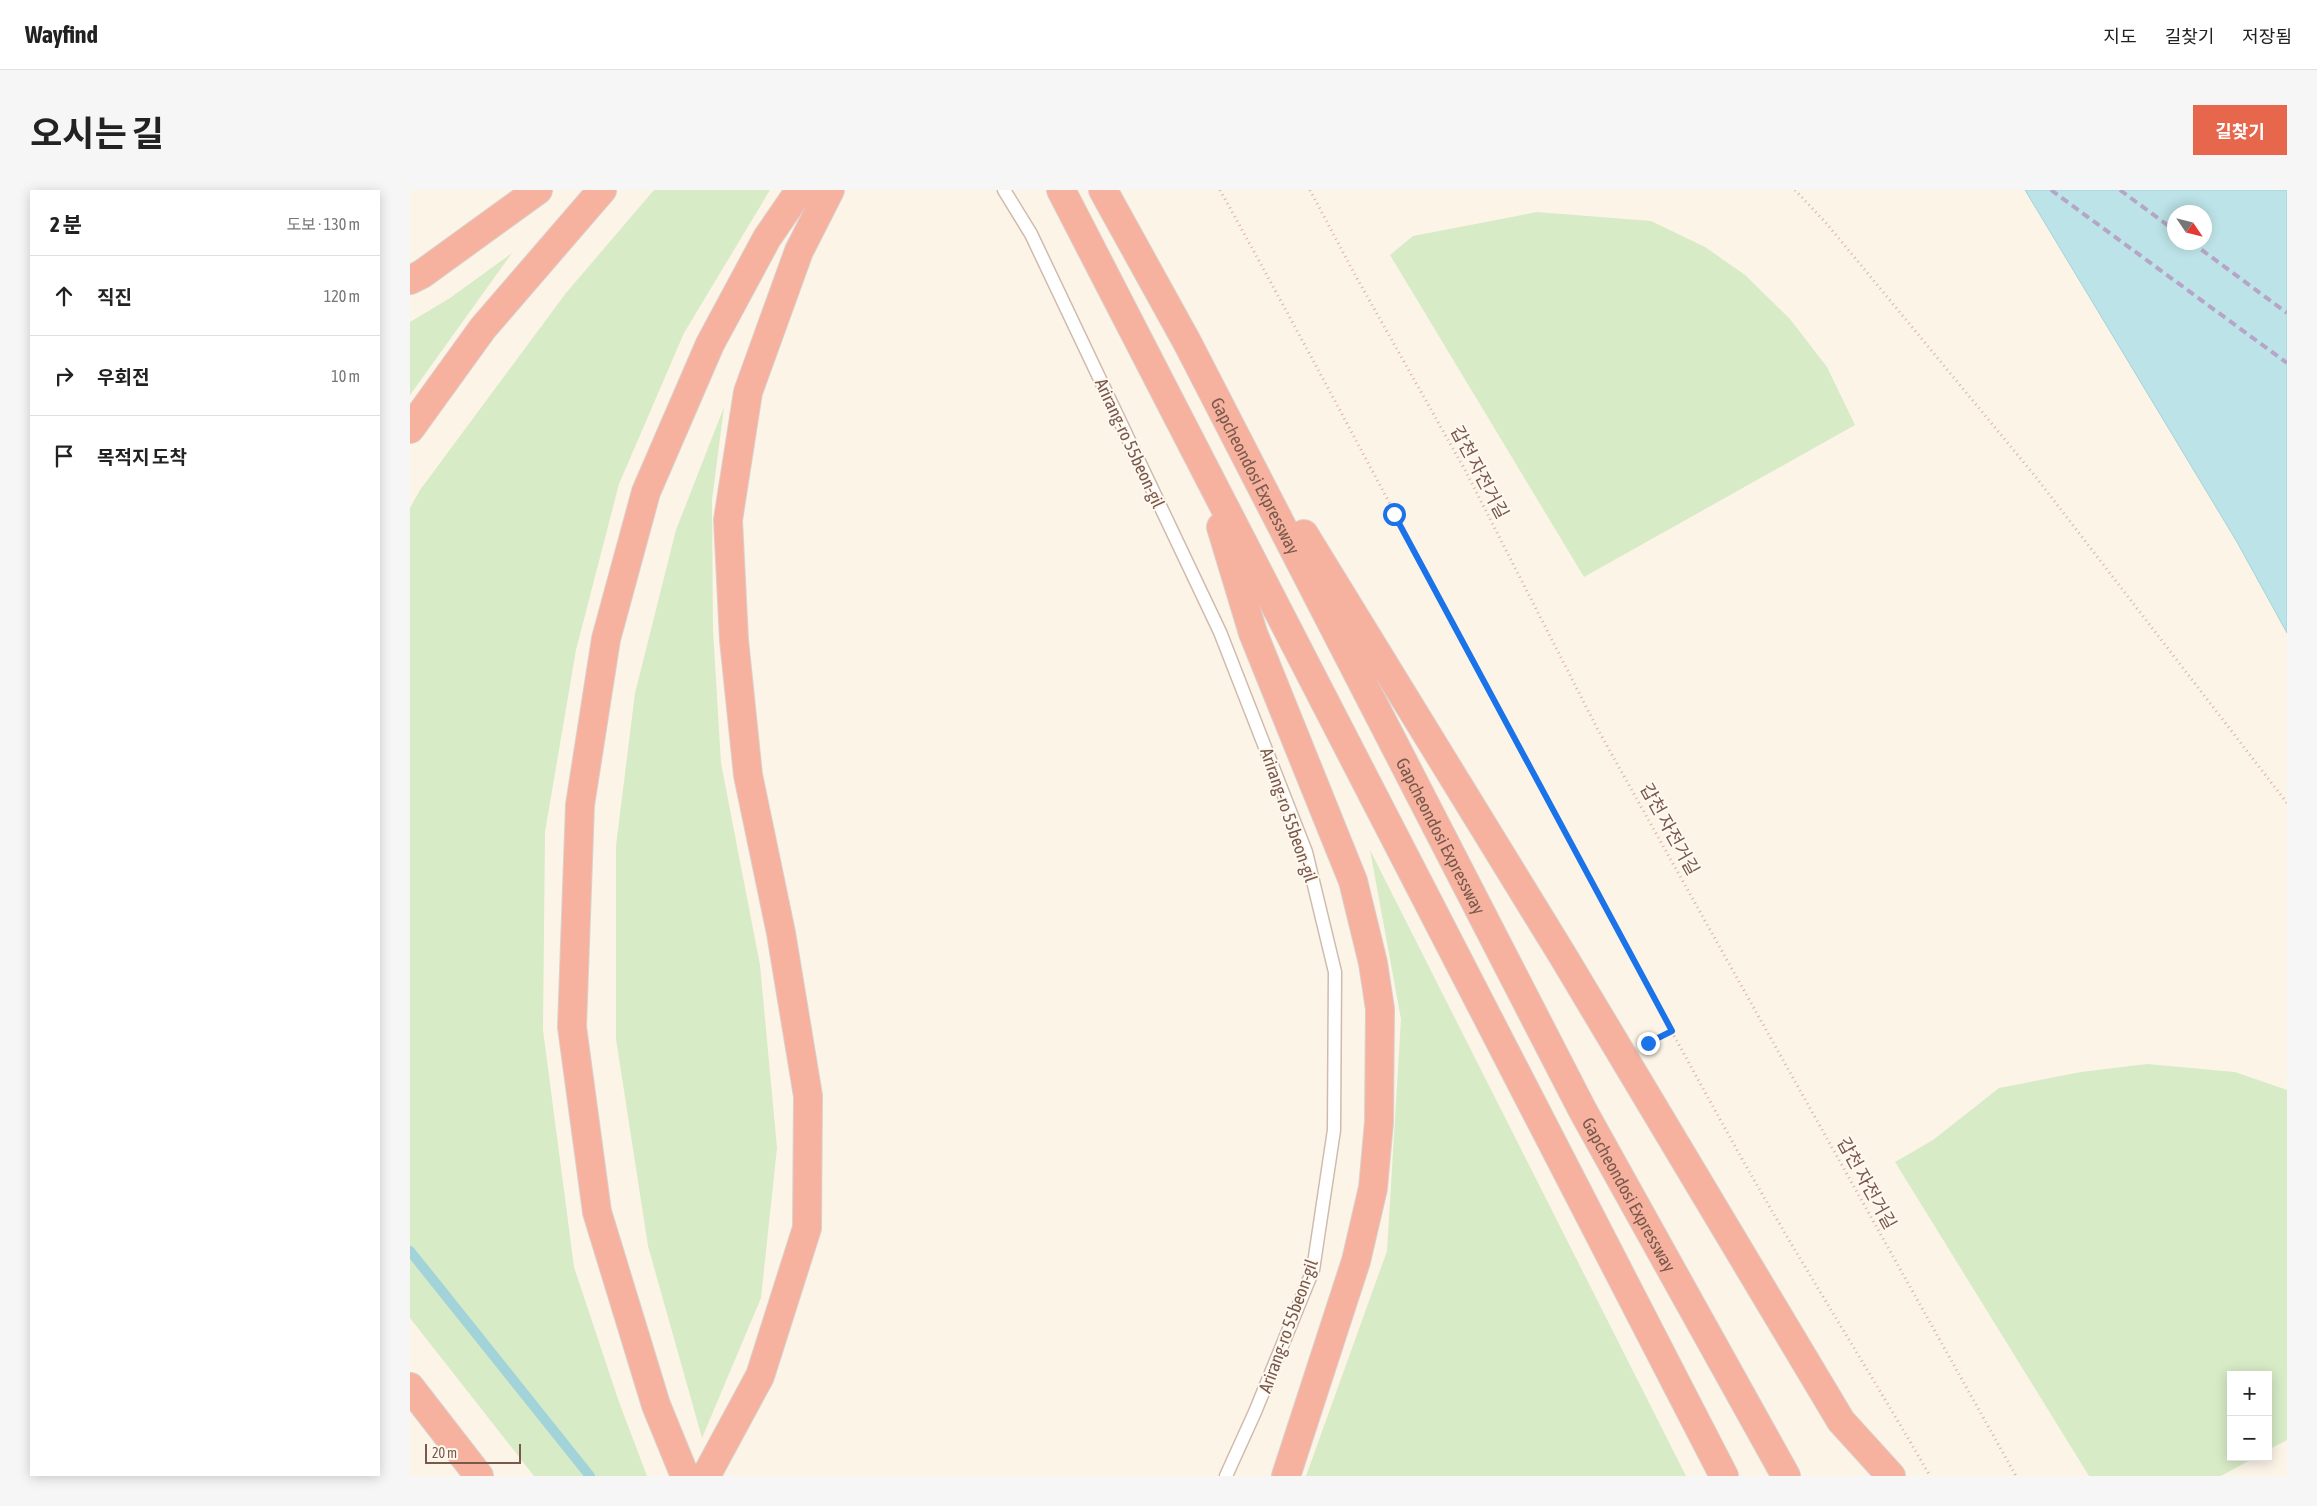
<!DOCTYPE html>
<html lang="ko">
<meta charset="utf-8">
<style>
:root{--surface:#fff;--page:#f6f6f6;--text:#222;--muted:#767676;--line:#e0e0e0;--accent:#e7674d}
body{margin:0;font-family:"Asap Condensed","Noto Sans KR",sans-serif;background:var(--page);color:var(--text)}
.controls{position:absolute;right:15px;bottom:15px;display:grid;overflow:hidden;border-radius:0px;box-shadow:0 2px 12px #0003}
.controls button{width:45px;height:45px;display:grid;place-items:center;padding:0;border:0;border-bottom:1px solid var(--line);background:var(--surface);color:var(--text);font:25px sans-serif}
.compass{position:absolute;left:1757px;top:15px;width:45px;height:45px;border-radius:50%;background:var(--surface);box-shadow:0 2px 12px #0003;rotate:125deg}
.scale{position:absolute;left:15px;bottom:12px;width:96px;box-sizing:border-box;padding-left:5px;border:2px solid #78594b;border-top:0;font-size:14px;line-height:18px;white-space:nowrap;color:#78594b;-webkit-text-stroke:4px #fff8ef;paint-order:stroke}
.stop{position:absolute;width:15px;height:15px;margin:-11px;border:4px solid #1a73e8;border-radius:50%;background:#fff}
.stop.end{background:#1a73e8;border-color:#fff;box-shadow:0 1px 5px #0008}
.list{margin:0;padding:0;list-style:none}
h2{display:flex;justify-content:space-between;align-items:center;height:65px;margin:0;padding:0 20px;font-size:21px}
h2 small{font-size:16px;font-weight:400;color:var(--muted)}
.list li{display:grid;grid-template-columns:32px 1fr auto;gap:15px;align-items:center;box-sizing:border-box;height:80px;padding:0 20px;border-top:1px solid var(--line)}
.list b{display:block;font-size:19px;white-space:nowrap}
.list em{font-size:16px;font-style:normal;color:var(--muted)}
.icon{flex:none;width:28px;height:28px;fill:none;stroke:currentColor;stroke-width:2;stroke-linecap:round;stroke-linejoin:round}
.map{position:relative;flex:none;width:1877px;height:1286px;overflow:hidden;border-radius:0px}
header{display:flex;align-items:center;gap:30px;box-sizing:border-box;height:70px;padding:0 25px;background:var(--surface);border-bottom:1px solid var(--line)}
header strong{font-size:24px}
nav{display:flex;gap:28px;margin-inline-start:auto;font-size:18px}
.intro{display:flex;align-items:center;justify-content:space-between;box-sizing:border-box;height:120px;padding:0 30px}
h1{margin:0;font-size:35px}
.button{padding:12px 22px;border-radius:0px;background:var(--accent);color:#fff;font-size:18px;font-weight:700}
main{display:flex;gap:30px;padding:0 30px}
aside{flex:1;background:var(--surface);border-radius:0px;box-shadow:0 2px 12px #0003}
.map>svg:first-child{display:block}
.green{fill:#d7ebc6}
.water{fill:#bce3e7;stroke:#a2d3d9;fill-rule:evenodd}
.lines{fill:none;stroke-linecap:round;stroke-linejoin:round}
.stream{stroke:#a2d3d9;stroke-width:10}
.lane-casing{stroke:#cfbbad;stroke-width:15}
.highway-casing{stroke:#d9d1cd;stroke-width:30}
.path{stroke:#d8b4a2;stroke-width:3;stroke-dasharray:1 4;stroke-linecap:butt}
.lane{stroke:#fff;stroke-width:12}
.highway{stroke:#f7b19f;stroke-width:28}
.rail{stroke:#b6a5c7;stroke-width:4;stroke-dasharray:8 5;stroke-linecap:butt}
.route{stroke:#1a73e8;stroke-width:6}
.labels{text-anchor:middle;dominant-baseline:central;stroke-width:4;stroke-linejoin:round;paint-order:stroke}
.street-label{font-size:18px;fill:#78594b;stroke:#fff8ef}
</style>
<header>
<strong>Wayfind</strong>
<nav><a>지도</a><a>길찾기</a><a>저장됨</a></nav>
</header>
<div class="intro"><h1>오시는 길</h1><a class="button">길찾기</a></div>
<main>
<aside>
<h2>2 분<small>도보 · 130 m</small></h2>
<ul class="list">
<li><svg class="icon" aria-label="ahead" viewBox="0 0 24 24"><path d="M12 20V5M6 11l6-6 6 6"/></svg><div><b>직진</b></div><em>120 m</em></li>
<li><svg class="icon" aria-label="right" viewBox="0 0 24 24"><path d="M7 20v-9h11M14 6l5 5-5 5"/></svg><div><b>우회전</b></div><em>10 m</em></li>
<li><svg class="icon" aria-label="arrive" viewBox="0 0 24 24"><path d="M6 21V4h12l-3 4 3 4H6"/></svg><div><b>목적지 도착</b></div></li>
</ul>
</aside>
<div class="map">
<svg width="1877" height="1286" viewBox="0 0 1877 1286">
<rect width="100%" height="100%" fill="#fdf4e8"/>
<path class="green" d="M 244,0 L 360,0 L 274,143 L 209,294 L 166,460 L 135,642 L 133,840 L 164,1077 L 209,1212 L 237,1286 L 124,1286 L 0,1128 L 0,318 L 10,300 L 156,103 Z
M 1127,22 L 1241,31 L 1295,57 L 1335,85 L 1380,129 L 1417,177 L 1445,235 L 1174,387 L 980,65 L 1003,46 Z
M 102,63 L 0,205 L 0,132 L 40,108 Z
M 314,217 L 302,310 L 303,440 L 311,573 L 350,775 L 367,958 L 351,1108 L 292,1248 L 238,1056 L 206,849 L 206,656 L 225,503 L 266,340 Z
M 960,660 L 1276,1286 L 896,1286 L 977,1061 L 991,829 Z
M 1737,874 L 1825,882 L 1877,900 L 1877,1250 L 1858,1260 L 1858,1185 L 1821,1185 L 1821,1267 L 1846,1267 L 1811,1286 L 1679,1286 L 1485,972 L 1523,950 L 1589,898 L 1671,882 Z"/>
<path class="water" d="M 1615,0 L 1877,0 L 1877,443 L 1827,352 ZM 1764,22 L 1794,22 L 1794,52 L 1764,52 Z"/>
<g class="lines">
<path class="stream" d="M 0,1061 L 180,1286"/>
<g class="lane-casing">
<path id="lane" d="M 594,0 L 621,44 L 810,442 L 896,662 L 925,782 L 924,940 L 903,1080 L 845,1222 L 816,1286"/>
</g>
<g class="highway-casing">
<g id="highway">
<path d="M 651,0 L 1314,1286"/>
<path id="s1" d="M 693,0 L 777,152 L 1173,921 L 1376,1286"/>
<path d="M 0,90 L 12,84 L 128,0"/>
<path d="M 0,239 L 73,138 L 192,0"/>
<path d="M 811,337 L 843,443 L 943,691 L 963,773 L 970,819 L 969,932 L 963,998 L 946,1071 L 876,1286"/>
<path d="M 894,344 L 1153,766 L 1431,1231 L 1481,1286"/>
<path d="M 0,1197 L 69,1286"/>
<path d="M 275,1286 L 246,1215 L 187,1022 L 162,837 L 170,615 L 196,449 L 236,302 L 300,154 L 357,48 L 390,0"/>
<path d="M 296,1286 L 350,1186 L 397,1038 L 398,906 L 371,743 L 338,585 L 324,450 L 318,330 L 338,202 L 389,61 L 420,0"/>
</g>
</g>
<path class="path" d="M 810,0 C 984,314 1146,635 1321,949 C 1384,1063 1455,1173 1520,1286
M 900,0 L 944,83 L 1055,280 L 1187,538 L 1606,1286
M 1385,0 L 1417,34 L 1625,286 L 1877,613
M 1239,852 L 1262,841"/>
<use href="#lane" class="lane"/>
<use href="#highway" class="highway"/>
<path class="rail" d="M 1641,0 L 1877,173
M 1710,0 L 1764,40
M 1781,52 L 1877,123"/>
</g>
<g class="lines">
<path class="route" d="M 984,324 L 1262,841 L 1238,853"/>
</g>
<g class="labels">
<g class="street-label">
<text transform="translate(720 253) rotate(65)">Arirang-ro 55beon-gil</text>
<text transform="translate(1070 282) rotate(62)">갑천 자전거길</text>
<text stroke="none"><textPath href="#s1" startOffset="324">Gapcheondosi Expressway</textPath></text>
<text transform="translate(879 625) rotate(71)">Arirang-ro 55beon-gil</text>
<text transform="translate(1260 639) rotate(61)">갑천 자전거길</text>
<text stroke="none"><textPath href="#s1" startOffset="729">Gapcheondosi Expressway</textPath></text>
<text transform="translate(1457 993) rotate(61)">갑천 자전거길</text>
<text stroke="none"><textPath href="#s1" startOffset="1134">Gapcheondosi Expressway</textPath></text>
<text transform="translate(878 1136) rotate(-70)">Arirang-ro 55beon-gil</text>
</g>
</g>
</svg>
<div class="controls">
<button>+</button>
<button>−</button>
</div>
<svg class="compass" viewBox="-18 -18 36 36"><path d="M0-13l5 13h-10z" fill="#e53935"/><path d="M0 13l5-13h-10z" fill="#767676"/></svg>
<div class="scale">20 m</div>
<div class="stop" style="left:984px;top:324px"></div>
<div class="stop end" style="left:1238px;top:853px"></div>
</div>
</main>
